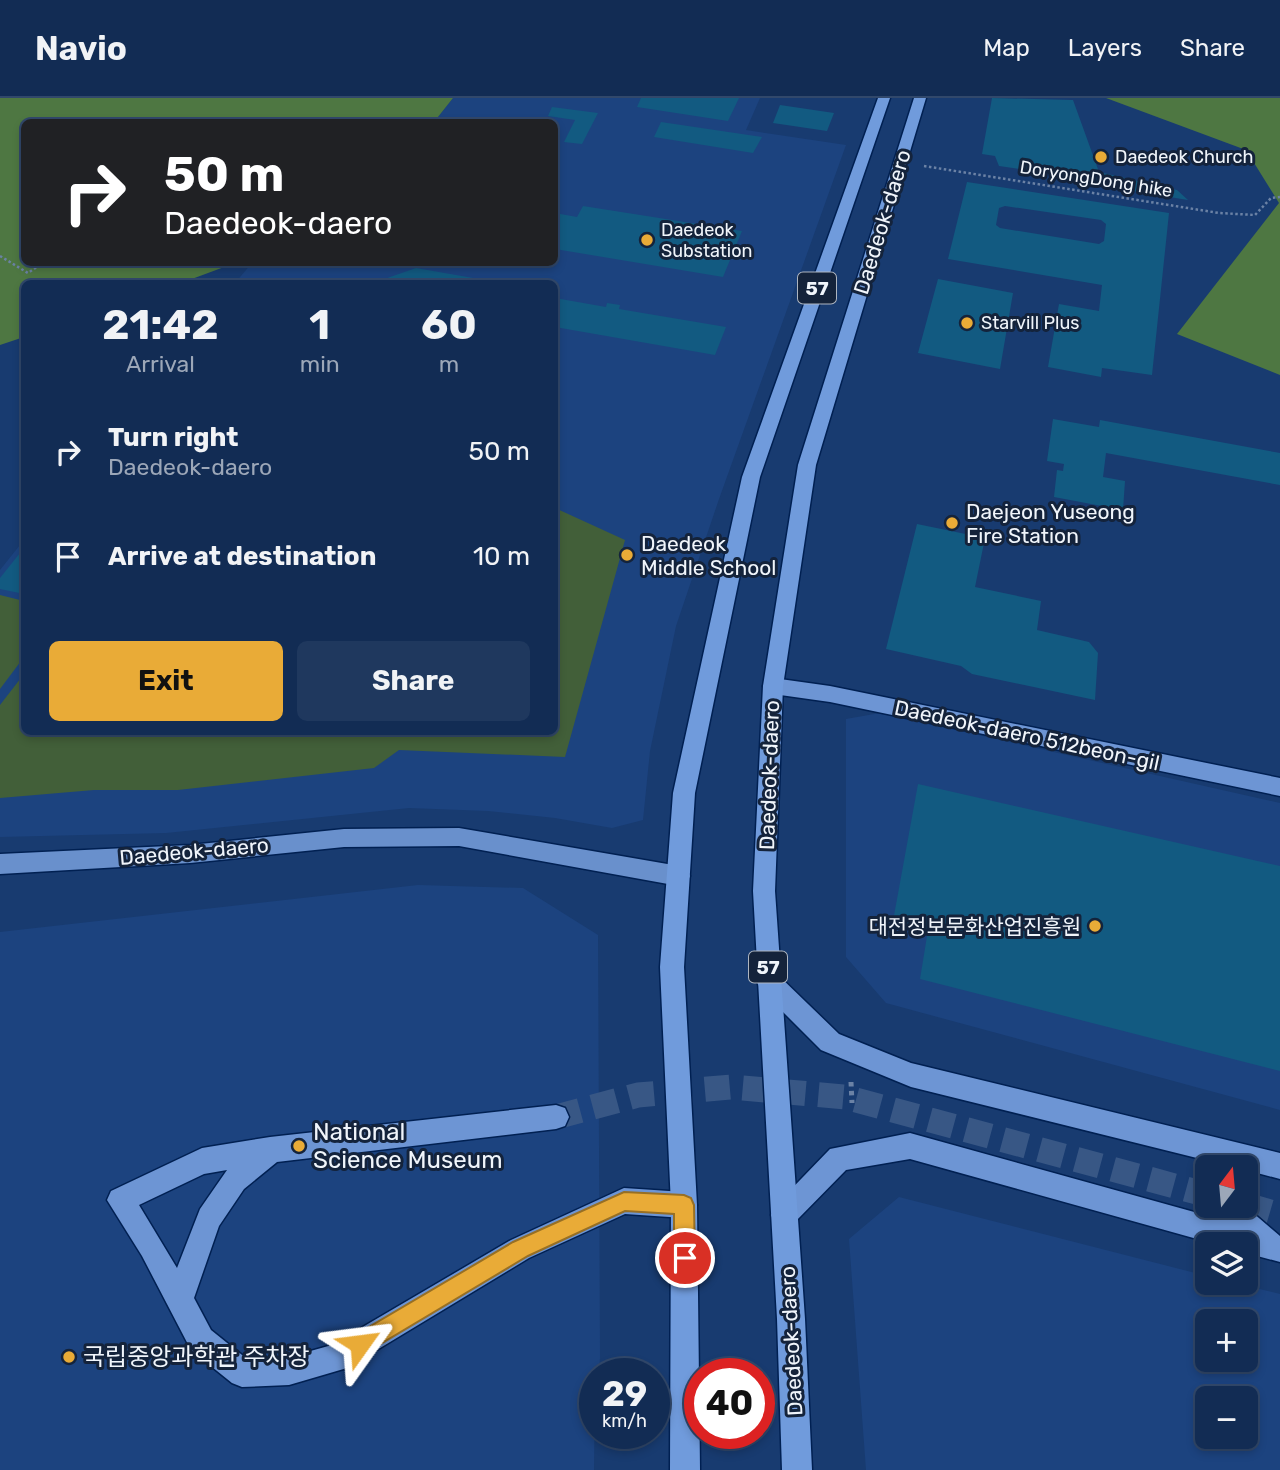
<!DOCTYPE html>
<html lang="en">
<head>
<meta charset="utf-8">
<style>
	body { margin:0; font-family:Rubik,"Noto Sans KR",sans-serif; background:#1f385e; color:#f1f3f6; height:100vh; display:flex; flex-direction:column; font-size:26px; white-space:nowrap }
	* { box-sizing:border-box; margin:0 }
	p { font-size:23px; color:#9ca7b8 }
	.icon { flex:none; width:38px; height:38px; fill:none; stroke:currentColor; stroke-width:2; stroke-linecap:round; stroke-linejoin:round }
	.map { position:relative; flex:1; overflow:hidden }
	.details { position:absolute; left:21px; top:182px; width:537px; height:455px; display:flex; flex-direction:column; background:#122c54; border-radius:10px; box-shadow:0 4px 10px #0003,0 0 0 2px #31486b }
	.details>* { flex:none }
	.guide { position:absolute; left:21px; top:21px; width:537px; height:147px; border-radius:10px; box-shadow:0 4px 10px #0003,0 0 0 2px #31486b; background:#202124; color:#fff; overflow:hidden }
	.needle { width:46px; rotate:16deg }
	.fabs { position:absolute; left:1195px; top:1057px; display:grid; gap:14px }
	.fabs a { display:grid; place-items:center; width:63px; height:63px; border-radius:10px; background:#122c54; box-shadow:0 4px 10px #0003,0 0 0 2px #31486b; font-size:35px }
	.speed { position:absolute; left:579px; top:1260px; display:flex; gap:14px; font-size:35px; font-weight:700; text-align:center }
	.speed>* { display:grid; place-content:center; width:91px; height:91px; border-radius:50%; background:#122c54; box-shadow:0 4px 10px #0003,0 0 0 2px #31486b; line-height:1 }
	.speed small { font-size:18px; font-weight:400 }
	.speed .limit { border:10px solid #d22; background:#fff; color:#111 }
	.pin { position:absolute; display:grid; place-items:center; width:60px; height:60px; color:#fff; margin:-30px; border:4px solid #fff; border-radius:50%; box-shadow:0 2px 7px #0007 }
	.me { position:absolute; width:77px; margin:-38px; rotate:59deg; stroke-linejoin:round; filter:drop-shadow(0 0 5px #0008) }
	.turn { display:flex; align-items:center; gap:24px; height:147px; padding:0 28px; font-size:32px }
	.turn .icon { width:91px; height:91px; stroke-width:2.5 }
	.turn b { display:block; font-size:49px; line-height:60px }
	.eta { display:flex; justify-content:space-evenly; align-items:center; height:119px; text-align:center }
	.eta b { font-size:42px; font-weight:700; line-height:49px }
	.cta { display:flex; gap:14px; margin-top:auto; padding:14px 28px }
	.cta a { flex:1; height:80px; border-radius:10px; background:#e9ab37; color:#111; font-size:28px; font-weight:700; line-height:80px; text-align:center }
	.cta a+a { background:#1f385e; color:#f1f3f6 }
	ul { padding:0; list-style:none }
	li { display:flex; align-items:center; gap:21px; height:105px; padding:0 28px }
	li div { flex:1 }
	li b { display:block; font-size:26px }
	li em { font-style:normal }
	header { display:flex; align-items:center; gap:42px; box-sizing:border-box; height:98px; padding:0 35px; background:#122c54; border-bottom:2px solid #31486b }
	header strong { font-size:33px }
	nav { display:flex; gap:38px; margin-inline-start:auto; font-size:24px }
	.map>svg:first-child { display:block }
	.built { fill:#1c437f; fill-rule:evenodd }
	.green { fill:#425f39 }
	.forest { fill:#4e7742 }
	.building { fill:#125a81; fill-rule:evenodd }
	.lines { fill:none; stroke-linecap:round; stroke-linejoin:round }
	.secondary-tunnel { stroke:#385785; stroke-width:25; stroke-dasharray:25 13; stroke-linecap:butt }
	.lane-casing { stroke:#002052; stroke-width:3 }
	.secondary-casing { stroke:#002052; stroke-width:3 }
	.primary-casing { stroke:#002052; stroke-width:3 }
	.path-far1 { stroke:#6b82a5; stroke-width:2.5; stroke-dasharray:2.5 2.5; stroke-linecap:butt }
	.path { stroke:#6b82a5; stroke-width:5; stroke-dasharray:4.5 4.5; stroke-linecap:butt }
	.lane { fill:#6990cc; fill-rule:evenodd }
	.secondary { fill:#6d95d4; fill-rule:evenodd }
	.primary { fill:#709bdc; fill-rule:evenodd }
	.route { fill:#e9ab37; stroke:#976f24; stroke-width:2 }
	.poi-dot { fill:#e9ab37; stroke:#14233b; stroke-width:2.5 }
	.labels { text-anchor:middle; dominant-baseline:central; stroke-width:6; stroke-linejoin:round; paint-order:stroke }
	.far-poi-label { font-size:18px; fill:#f0f5fb; stroke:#14233b; text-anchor:start }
	.far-street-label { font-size:18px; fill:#f0f5fb; stroke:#14233b }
	.shield { fill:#14233b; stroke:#aeb6c1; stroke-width:2 }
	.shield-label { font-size:19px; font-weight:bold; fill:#f0f5fb }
	.street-label { font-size:21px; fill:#f0f5fb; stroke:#14233b }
	.poi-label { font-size:21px; fill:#f0f5fb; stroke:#14233b; text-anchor:start }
	.near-poi-label { font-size:24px; fill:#f0f5fb; stroke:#14233b; text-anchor:start }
</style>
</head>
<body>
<header>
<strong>Navio</strong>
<nav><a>Map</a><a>Layers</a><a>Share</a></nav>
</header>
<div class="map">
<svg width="1280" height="1372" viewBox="0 0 1280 1372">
	<rect width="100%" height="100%" fill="#183b70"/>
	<path class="built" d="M453 0H760L746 32 846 47 719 401 676 528 650 653 643 722 612 730 555 720 488 713 409 710 166 735 0 739V472L24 442V634H555V186L235 185 252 165 555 164V24H434Z
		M880 615 1280 705V1012L886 905 846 859V621Z
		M418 787 523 790 598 837 600 1259 599 1276H595L594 1372H0V834Z
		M899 1099 1207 1178 1208 1185H1235L1280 1196V1372H866L849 1141ZM1246 1223V1262H1208V1223ZM1208 1300H1246V1339H1208Z"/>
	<path class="green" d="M555 410 625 442 565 659 399 652 374 670 178 692H94L0 700V607L24 576V634H555Z
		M0 497 24 503V559L0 591Z"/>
	<path class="forest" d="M0 0H453L434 24H24V164L235 165 181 185 24 186V239L0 247Z
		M1106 0H1280V277L1177 236 1279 105 1246 52Z"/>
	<path class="building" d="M641 0H739L728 23 637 9Z
		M992 0 1073 2 1099 74 1177 92 1188 102 1089 86 1090 81 999 68 995 58 982 56Z
		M780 7 834 15 827 33 773 25Z
		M552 9 598 15 582 46 564 44 575 22 548 18Z
		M661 24 762 39 753 55 654 39Z
		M967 84 1169 115 1152 277 1102 270 1101 279 1048 269 1059 206 1099 213 1102 187 948 161ZM1005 108 1101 122 1106 126 1104 143 1099 146 1000 130 996 127 999 110Z
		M583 108 742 133 723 179 555 151V115L577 119Z
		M416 170 496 184V186H370Z
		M325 181 344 183 350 186H307Z
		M938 181 1013 195 1000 271 918 255Z
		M555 200 606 209 607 205 620 207 619 211 726 229 715 257 555 229Z
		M1053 321 1099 329 1100 322 1280 355V387L1106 355 1103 379 1125 383 1123 412 1054 399 1057 372 1063 373 1064 366 1047 363Z
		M917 426 985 440 975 489 1041 503 1037 532 1089 544 1098 555 1095 602 972 576 961 568 886 551Z
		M24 450V496L0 491V480Z
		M918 686 1280 768V973L920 881 928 832 893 823Z"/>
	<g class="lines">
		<path class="secondary-tunnel" d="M556 1019 638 997 731 989 845 999 1208 1097
			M1246 1107 1280 1117"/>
		<defs>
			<path id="lane" d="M459 730 679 768 687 771 690 778 687 785 679 788 459 748 344 749 190 765 0 776V756L190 747 344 731Z"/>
			<path id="secondary" d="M773 580 830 588 1280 680V698L830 604 773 596 766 593 763 588 766 583Z
				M769 873 777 876 839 936 911 965 1280 1055V1081L1246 1072V1069H1233L911 989 821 952 761 892 757 884 761 876Z
				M556 1007 565 1010 569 1019 565 1028 556 1031 277 1064 244 1091 219 1128 194 1200 211 1232 247 1261 289 1259 332 1247 511 1142 624 1090 684 1094 693 1098 697 1107 693 1116 684 1120 625 1116 529 1160 347 1270 289 1287 242 1289 232 1285 191 1252 142 1158 107 1102 111 1093 202 1050 270 1039ZM227 1072 200 1111 177 1170 139 1107 204 1076Z
				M910 1035 1223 1122 1219 1108H1245L1280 1138V1164L1246 1155V1146H1215L910 1061 846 1072 793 1126 784 1130 775 1126 771 1117 775 1108 830 1051Z"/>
			<path id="primary" d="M878 0H890L760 379 695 695 684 869 697 1107 700 1372H670L671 1107 660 869 673 695 742 379Z
				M914 0H926L816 367 783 588 775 793 805 1221 812 1372H782L777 1221 753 793 763 588 798 367Z"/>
		</defs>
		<use href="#lane" class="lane-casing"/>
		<use href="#secondary" class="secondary-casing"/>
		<use href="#primary" class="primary-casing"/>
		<path class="path-far1" d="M924 68 1219 115 1255 117 1271 100 1280 99
			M0 158 28 175 44 164"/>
		<path class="path" d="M851 984 852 1005"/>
		<use href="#lane" class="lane"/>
		<use href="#secondary" class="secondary"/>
		<use href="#primary" class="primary"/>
	</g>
	<path class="route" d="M624 1094 684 1097 691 1100 694 1107 695 1160 692 1167 685 1170 677 1167 674 1160V1116L625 1113 528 1158 367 1254 360 1257 352 1254 349 1246 352 1239 513 1144Z"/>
	<g class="poi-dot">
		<circle cx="1101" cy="59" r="7"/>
		<circle cx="647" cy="142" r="7"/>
		<circle cx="967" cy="225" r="7"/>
		<circle cx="952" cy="425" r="7"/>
		<circle cx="627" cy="457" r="7"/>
		<circle cx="1095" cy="828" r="7"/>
		<circle cx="299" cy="1048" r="7"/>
		<circle cx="69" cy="1259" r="7"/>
	</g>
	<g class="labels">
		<g class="far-poi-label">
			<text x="1115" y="59">Daedeok Church</text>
			<text x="661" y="132">Daedeok<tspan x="661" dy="21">Substation</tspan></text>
			<text x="981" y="225">Starvill Plus</text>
		</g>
		<g class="far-street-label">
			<text transform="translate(1096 81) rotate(9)">DoryongDong hike</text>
		</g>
		<g class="shield">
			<rect x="798" y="174.5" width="38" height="31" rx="5"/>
			<rect x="749" y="853.5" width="38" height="31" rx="5"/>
		</g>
		<g class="shield-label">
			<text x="817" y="190">57</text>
			<text x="768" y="869">57</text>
		</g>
		<g class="street-label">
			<text transform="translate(882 124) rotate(-73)">Daedeok-daero</text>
			<text transform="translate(1027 637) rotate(12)">Daedeok-daero 512beon-gil</text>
			<text transform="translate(769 677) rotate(-88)">Daedeok-daero</text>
			<text transform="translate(194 753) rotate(-5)">Daedeok-daero</text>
			<text transform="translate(791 1243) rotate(-93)">Daedeok-daero</text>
		</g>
		<g class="poi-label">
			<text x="966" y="413">Daejeon Yuseong<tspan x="966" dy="24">Fire Station</tspan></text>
			<text x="641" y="445">Daedeok<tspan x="641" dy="24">Middle School</tspan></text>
			<text x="1081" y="828" text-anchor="end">대전정보문화산업진흥원</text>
		</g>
		<g class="near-poi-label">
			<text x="313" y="1034">National<tspan x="313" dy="28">Science Museum</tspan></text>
			<text x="83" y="1259">국립중앙과학관 주차장</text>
		</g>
	</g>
</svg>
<div class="fabs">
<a><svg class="needle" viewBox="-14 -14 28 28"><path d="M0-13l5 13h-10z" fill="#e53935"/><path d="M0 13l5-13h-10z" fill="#9ca7b8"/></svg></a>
<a><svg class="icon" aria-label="layers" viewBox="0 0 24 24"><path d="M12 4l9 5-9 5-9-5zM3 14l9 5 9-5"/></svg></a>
<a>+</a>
<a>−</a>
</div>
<div class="speed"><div>29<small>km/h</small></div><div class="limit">40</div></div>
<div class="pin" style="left:685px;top:1160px;background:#d93025"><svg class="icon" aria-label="arrive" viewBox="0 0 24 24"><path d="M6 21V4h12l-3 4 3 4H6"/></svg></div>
<svg class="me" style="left:360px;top:1246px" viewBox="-20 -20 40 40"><path d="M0-17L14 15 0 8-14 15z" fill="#e9ab37" stroke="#fff" stroke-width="4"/></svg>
<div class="guide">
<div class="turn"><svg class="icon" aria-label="right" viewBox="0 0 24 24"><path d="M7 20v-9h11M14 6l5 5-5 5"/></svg><div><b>50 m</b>Daedeok-daero</div></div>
</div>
<section class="details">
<div class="eta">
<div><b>21:42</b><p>Arrival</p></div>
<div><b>1</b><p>min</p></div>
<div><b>60</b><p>m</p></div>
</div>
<ul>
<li><svg class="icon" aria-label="right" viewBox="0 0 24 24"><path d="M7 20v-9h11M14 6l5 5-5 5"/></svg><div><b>Turn right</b><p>Daedeok-daero</p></div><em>50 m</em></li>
<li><svg class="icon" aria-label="arrive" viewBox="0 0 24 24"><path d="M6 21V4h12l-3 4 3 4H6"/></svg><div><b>Arrive at destination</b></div><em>10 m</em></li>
</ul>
<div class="cta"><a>Exit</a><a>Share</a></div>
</section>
</div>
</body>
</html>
